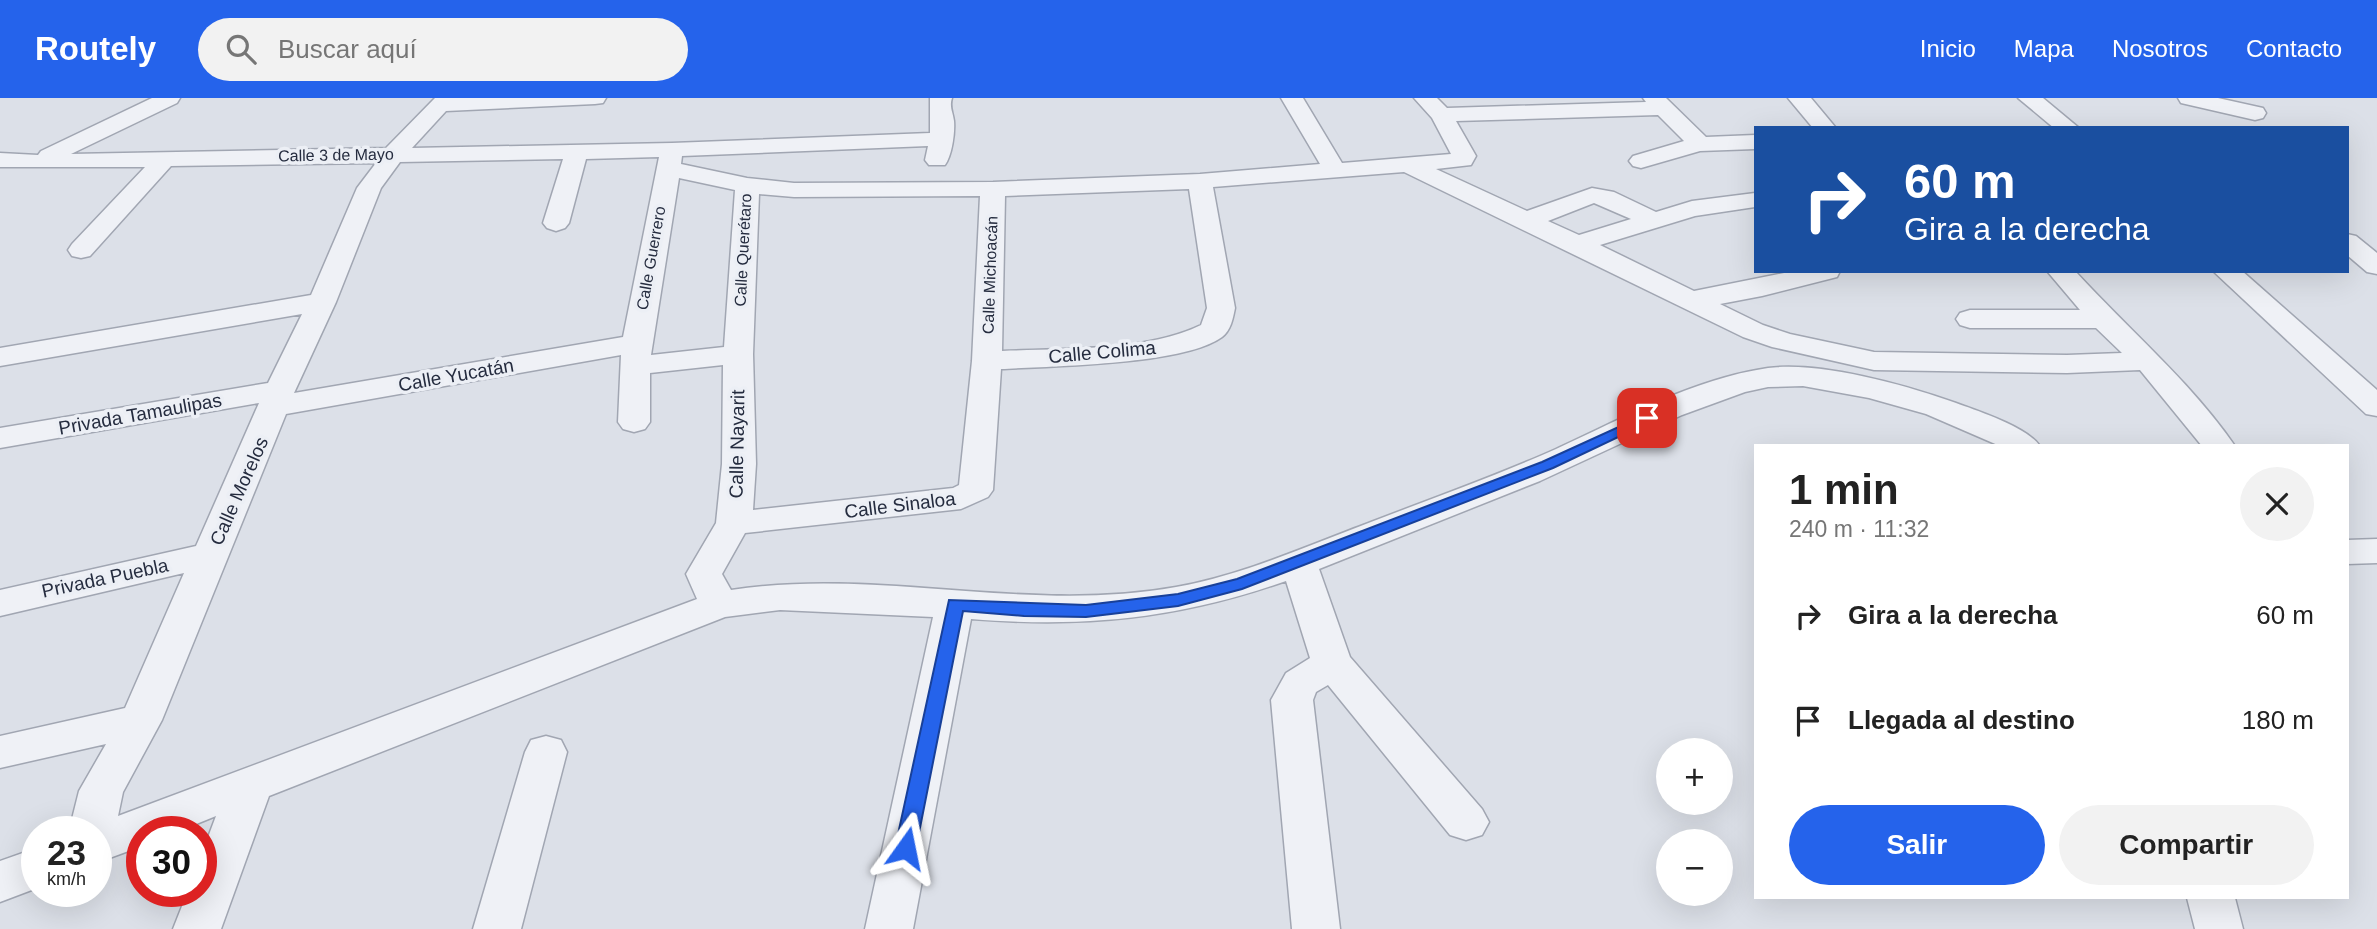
<!DOCTYPE html>
<html lang="es">
<head>
<meta charset="utf-8">
<style>
	body { margin:0; font-family:Helvetica,sans-serif; background:#f2f2f2; color:#222; height:100vh; display:flex; flex-direction:column; font-size:26px; white-space:nowrap }
	* { box-sizing:border-box; margin:0 }
	p { font-size:23px; color:#767676 }
	.icon { flex:none; width:38px; height:38px; fill:none; stroke:currentColor; stroke-width:2; stroke-linecap:round; stroke-linejoin:round }
	.map { position:relative; flex:1; overflow:hidden }
	.sheet { position:absolute; left:1754px; top:346px; width:595px; height:455px; display:flex; flex-direction:column; background:#fff; border-radius:0px; box-shadow:0 7px 28px #0002 }
	.sheet>* { flex:none }
	.banner { position:absolute; left:1754px; top:28px; width:595px; height:147px; border-radius:0px; box-shadow:0 7px 28px #0002; background:#1a4fa0; color:#fff; overflow:hidden }
	.tools { position:absolute; left:1656px; top:640px; display:grid; gap:14px }
	.tools a { display:grid; place-items:center; width:77px; height:77px; border-radius:50%; background:#fff; box-shadow:0 7px 28px #0002; font-size:35px }
	.speed { position:absolute; left:21px; top:718px; display:flex; gap:14px; font-size:35px; font-weight:700; text-align:center }
	.speed>* { display:grid; place-content:center; width:91px; height:91px; border-radius:50%; background:#fff; box-shadow:0 7px 28px #0002; line-height:1 }
	.speed small { font-size:18px; font-weight:400 }
	.speed .limit { border:10px solid #d22; background:#fff; color:#111 }
	.pin { position:absolute; display:grid; place-items:center; width:60px; height:60px; color:#fff; margin:-30px; border-radius:14px; box-shadow:0 4px 10px #0006 }
	.me { position:absolute; width:77px; margin:-38px; rotate:12deg; stroke-linejoin:round; filter:drop-shadow(0 0 5px #0008) }
	.turn { display:flex; align-items:center; gap:24px; height:147px; padding:0 35px; font-size:32px }
	.turn .icon { width:91px; height:91px; stroke-width:2.5 }
	.turn b { display:block; font-size:49px; line-height:60px }
	.round { display:grid; place-items:center; flex:none; width:74px; height:74px; border-radius:37px; background:#f2f2f2 }
	.overview { display:flex; align-items:center; justify-content:space-between; height:119px; padding:0 35px }
	h1 { font-size:42px; font-weight:800; line-height:52px }
	.primary-button { display:flex; gap:14px; margin-top:auto; padding:14px 35px }
	.primary-button a { flex:1; height:80px; border-radius:42px; background:#2563eb; color:#fff; font-size:28px; font-weight:800; line-height:80px; text-align:center }
	.primary-button a+a { background:#f2f2f2; color:#222 }
	ul { padding:0; list-style:none }
	li { display:flex; align-items:center; gap:21px; height:105px; padding:0 35px }
	li div { flex:1 }
	li b { display:block; font-size:26px }
	li em { font-style:normal }
	header { display:flex; align-items:center; gap:42px; box-sizing:border-box; height:98px; padding:0 35px; background:#2563eb; color:#fff }
	header strong { font-size:33px }
	nav { display:flex; gap:38px; margin-inline-start:auto; font-size:24px }
	.search { width:490px; height:63px; background:#f2f2f2; display:flex; align-items:center; gap:18px; box-sizing:border-box; padding:0 24px; border-radius:38px; color:#767676; font-size:26px }
	.map>svg:first-child { display:block }
	.lines { fill:none; stroke-linecap:round; stroke-linejoin:round }
	.minor-casing { stroke:#a1a6b2; stroke-width:3 }
	.minor { fill:#eff1f6; fill-rule:evenodd }
	.route { fill:#2563eb; stroke:#184099; stroke-width:2 }
	.labels { text-anchor:middle; dominant-baseline:central; stroke-width:7; stroke-linejoin:round; paint-order:stroke }
	.far-street-label { font-size:16px; fill:#252c3f; stroke:#eceff5 }
	.street-label { font-size:19px; fill:#252c3f; stroke:#eceff5 }
</style>
</head>
<body>
<header>
<strong>Routely</strong>
<div class="search"><svg class="icon" aria-label="search" viewBox="0 0 24 24"><circle cx="10" cy="10" r="6"/><path d="M15 15l6 6"/></svg>Buscar aquí</div>
<nav><a>Inicio</a><a>Mapa</a><a>Nosotros</a><a>Contacto</a></nav>
</header>
<div class="map">
<svg width="2377" height="831" viewBox="0 0 2377 831">
	<rect width="100%" height="100%" fill="#dce0e8"/>
	<g class="lines">
		<defs>
			<path id="minor" d="M152 0H180L177 5 71 56 386 50 435 0H606L603 5 595 6 446 13 412 50 672 45 930 35V0H952C949 9 953 14 954 23 955 35 952 57 945 67H929L925 62 928 48 682 58 681 66 747 80 794 85 993 84 1200 76 1320 66 1281 0H1303L1342 65 1451 56 1432 20 1414 0H1437L1447 10 1646 4 1643 0H1666L1706 39 1755 37V51L1700 53 1641 70 1633 68 1629 63 1633 58 1684 43 1658 17 1456 23 1476 58 1471 67 1436 71 1527 113 1592 90 1614 94 1656 114 1692 103 1755 95V109L1695 118 1600 147 1694 193 1794 173H1840L1837 179 1762 198 1720 206 1763 227 1790 236 1874 254 2067 257 2122 255 2096 230H1970L1960 227 1956 221 1960 215 1970 212H2080L2047 173H2075C2128 231 2190 283 2235 348H2202L2140 272 2067 275 1874 272 1772 249 1743 239 1404 74 1213 89 1235 210C1233 220 1231 232 1222 239 1184 267 1051 268 1001 271L993 392 988 399 961 411 745 435 722 476 731 492C878 469 1027 516 1176 489 1243 477 1307 448 1371 424 1433 400 1496 378 1556 351 1624 320 1693 281 1768 270 1820 263 1906 287 1956 305 1978 313 2027 329 2040 348H2000L1926 316 1869 300 1803 288 1768 289 1745 294 1682 317 1540 383 1319 471 1350 559 1482 711 1489 724 1482 737 1466 742 1450 737 1328 587 1316 594 1313 602 1340 831H1292L1271 602 1286 575 1310 560 1286 483C1178 521 1085 530 971 521L913 831H865L933 519 780 512 725 519 269 698 221 831H173L188 793H201V758L216 718 179 733H142V748L96 765V733H69L79 693 106 646 0 670V638L125 610 184 475 0 518V492L196 448 259 305 0 350V330L268 285 302 216 0 268V250L311 197 357 90 376 65 171 68 90 158 81 160 72 158 68 152 72 146 145 69H0V55L38 57 41 53ZM659 59 623 239 294 295 336 204 381 90 400 64 563 61 543 125 547 130 556 133 565 130 569 125 586 61ZM679 80 735 92 724 249 651 257ZM1189 91 1207 210 1201 227C1145 254 1064 250 1002 253L1005 98ZM759 96 794 99 980 98 972 263 959 387 953 390 753 412 756 366 753 256ZM1594 105 1631 121 1579 137 1548 123ZM621 257 618 324 623 331 634 334 645 331 650 324V275L723 267 722 366 716 425 686 476 697 501 118 718 123 694 162 622 286 316Z
				M1788 0H1811L1836 30H1813Z
				M2018 0H2043L2079 30H2054Z
				M2178 0H2218L2263 10 2266 15 2263 20 2255 22 2181 5Z
				M2347 136 2356 138 2377 155V176L2367 174 2347 157Z
				M2213 173H2242L2377 292V318L2366 316Z
				M2377 441V465L2347 466V442Z
				M546 638 561 642 567 654 521 831H473L525 654 531 642Z
				M37 750V790L0 804V763Z
				M2187 800H2235L2243 831H2195Z"/>
		</defs>
		<use href="#minor" class="minor-casing"/>
		<use href="#minor" class="minor"/>
	</g>
	<path class="route" d="M1647 316 1652 317 1655 320 1652 323 1553 370 1242 491 1178 508 1086 519 1024 518 963 513 916 750 913 756 906 758 898 756 895 750 949 502 1086 507 1178 496 1237 481 1542 364Z"/>
	<g class="labels">
		<g class="far-street-label">
			<text transform="translate(336 57) rotate(-1)">Calle 3 de Mayo</text>
			<text transform="translate(743 152) rotate(-87)">Calle Querétaro</text>
			<text transform="translate(651 160) rotate(-80)">Calle Guerrero</text>
			<text transform="translate(990 177) rotate(-88)">Calle Michoacán</text>
		</g>
		<g class="street-label">
			<text transform="translate(1102 254) rotate(-5)">Calle Colima</text>
			<text transform="translate(456 277) rotate(-10)">Calle Yucatán</text>
			<text transform="translate(140 316) rotate(-10)">Privada Tamaulipas</text>
			<text transform="translate(737 346) rotate(-89)">Calle Nayarit</text>
			<text transform="translate(239 393) rotate(-66)">Calle Morelos</text>
			<text transform="translate(900 407) rotate(-7)">Calle Sinaloa</text>
			<text transform="translate(105 480) rotate(-12)">Privada Puebla</text>
		</g>
	</g>
</svg>
<div class="tools">
<a>+</a>
<a>−</a>
</div>
<div class="speed"><div>23<small>km/h</small></div><div class="limit">30</div></div>
<div class="pin" style="left:1647px;top:320px;background:#d93025"><svg class="icon" aria-label="arrive" viewBox="0 0 24 24"><path d="M6 21V4h12l-3 4 3 4H6"/></svg></div>
<svg class="me" style="left:906px;top:750px" viewBox="-20 -20 40 40"><path d="M0-17L14 15 0 8-14 15z" fill="#2563eb" stroke="#fff" stroke-width="4"/></svg>
<div class="banner">
<div class="turn"><svg class="icon" aria-label="right" viewBox="0 0 24 24"><path d="M7 20v-9h11M14 6l5 5-5 5"/></svg><div><b>60 m</b>Gira a la derecha</div></div>
</div>
<section class="sheet">
<div class="overview"><div><h1>1 min</h1><p>240 m · 11:32</p></div><a class="round"><svg class="icon" aria-label="close" viewBox="0 0 24 24"><path d="M6 6l12 12M18 6L6 18"/></svg></a></div>
<ul>
<li><svg class="icon" aria-label="right" viewBox="0 0 24 24"><path d="M7 20v-9h11M14 6l5 5-5 5"/></svg><div><b>Gira a la derecha</b></div><em>60 m</em></li>
<li><svg class="icon" aria-label="arrive" viewBox="0 0 24 24"><path d="M6 21V4h12l-3 4 3 4H6"/></svg><div><b>Llegada al destino</b></div><em>180 m</em></li>
</ul>
<div class="primary-button"><a>Salir</a><a>Compartir</a></div>
</section>
</div>
</body>
</html>
